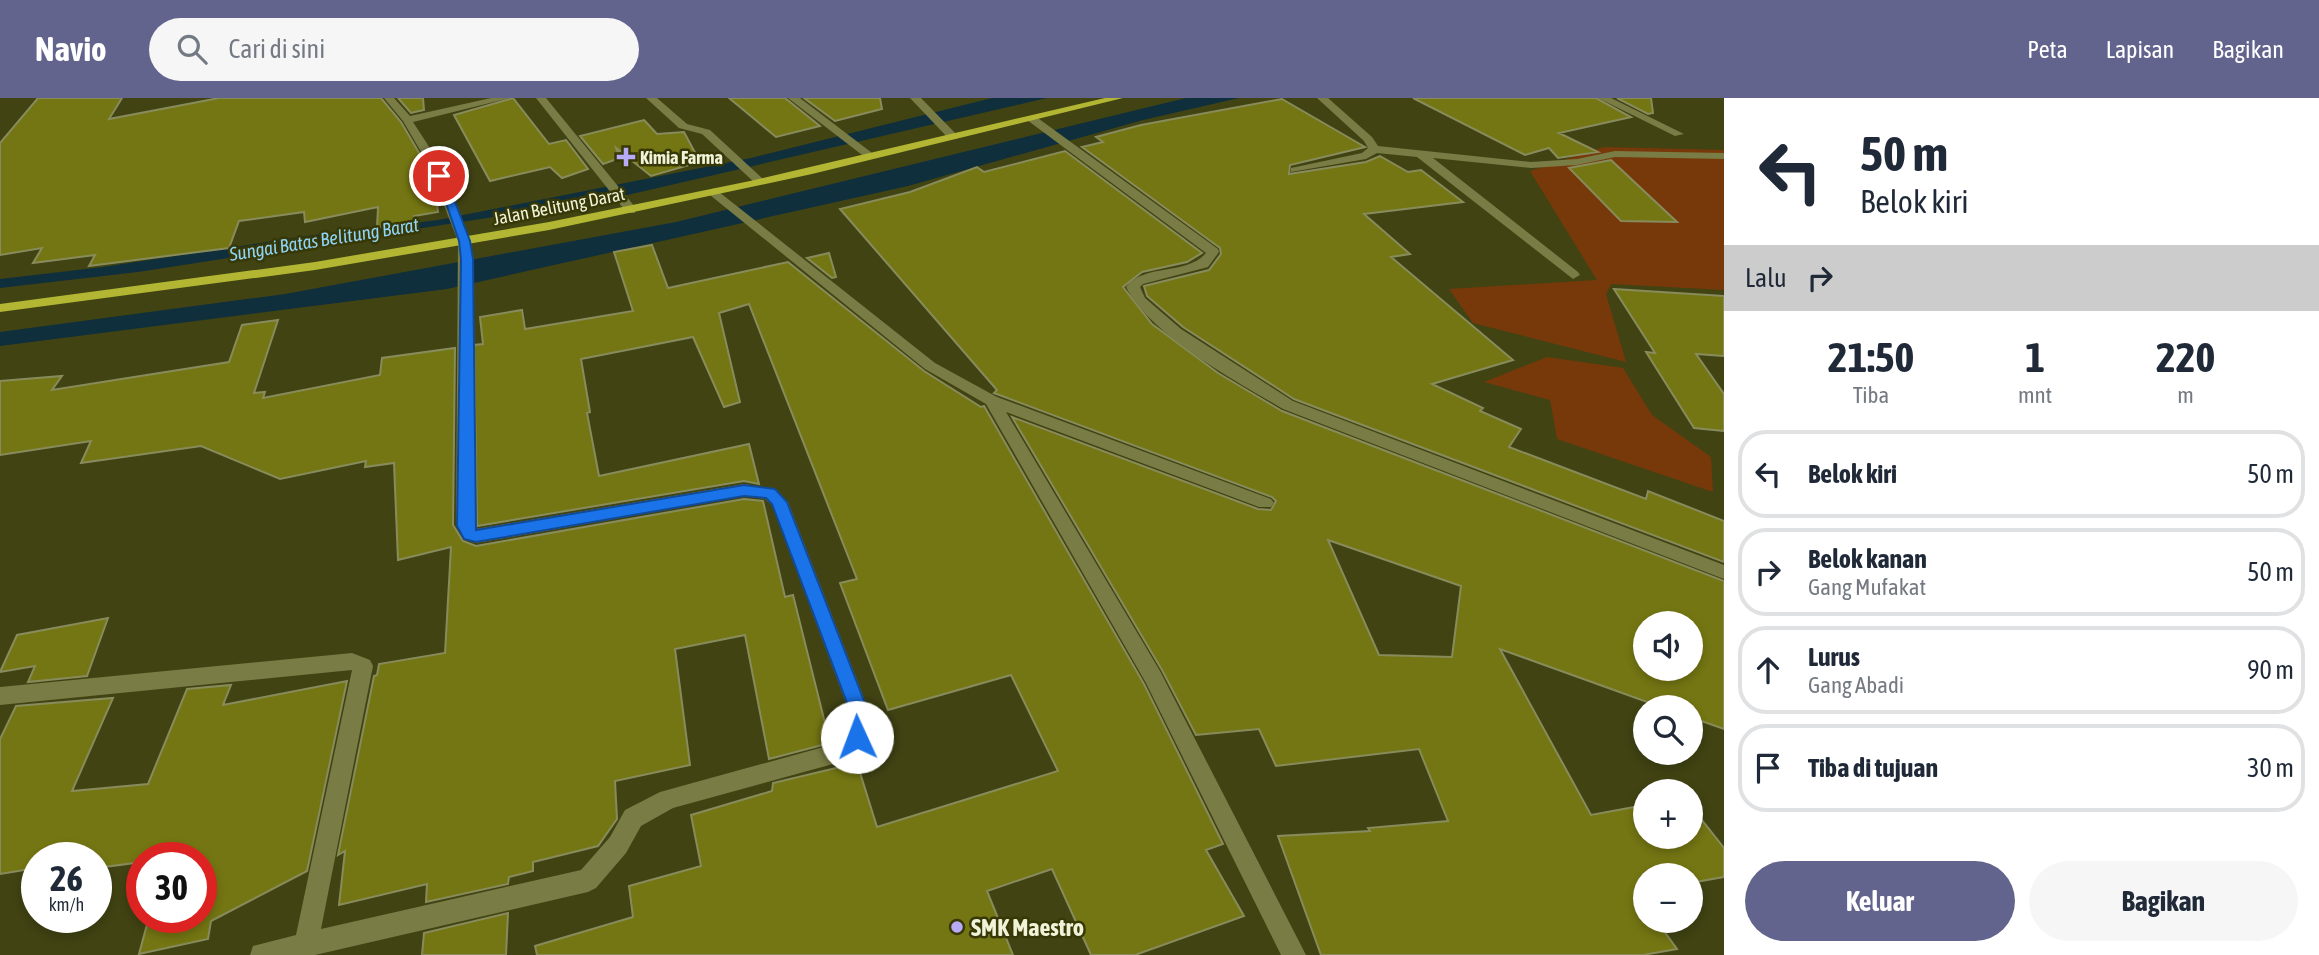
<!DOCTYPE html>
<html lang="id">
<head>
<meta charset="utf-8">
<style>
	body { margin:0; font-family:"Asap Condensed",sans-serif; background:#f6f6f7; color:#1f2937; height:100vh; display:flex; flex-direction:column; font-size:26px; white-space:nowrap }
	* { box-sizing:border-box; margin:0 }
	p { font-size:23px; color:#747a83 }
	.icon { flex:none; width:38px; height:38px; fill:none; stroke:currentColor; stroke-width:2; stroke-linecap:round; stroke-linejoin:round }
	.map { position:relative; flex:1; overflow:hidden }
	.side { display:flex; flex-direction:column; background:#fff; width:595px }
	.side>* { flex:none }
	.hud { background:#fff; color:#1f2937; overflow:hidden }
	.fabs { position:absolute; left:1633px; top:513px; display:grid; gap:14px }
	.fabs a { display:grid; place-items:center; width:70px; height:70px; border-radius:50%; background:#fff; box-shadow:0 4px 10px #0003; font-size:35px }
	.speed { position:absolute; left:21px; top:744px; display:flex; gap:14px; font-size:35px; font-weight:700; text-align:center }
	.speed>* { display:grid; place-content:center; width:91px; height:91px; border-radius:50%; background:#fff; box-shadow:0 4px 10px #0003; line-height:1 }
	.speed small { font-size:18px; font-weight:400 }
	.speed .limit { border:10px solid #d22; background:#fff; color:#111 }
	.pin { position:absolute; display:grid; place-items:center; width:60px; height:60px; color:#fff; margin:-30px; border:4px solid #fff; border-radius:50%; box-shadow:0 2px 7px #0007 }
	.me { position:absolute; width:77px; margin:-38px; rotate:358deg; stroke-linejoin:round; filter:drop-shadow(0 0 5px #0008) }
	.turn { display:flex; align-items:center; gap:24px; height:147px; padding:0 21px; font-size:32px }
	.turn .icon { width:91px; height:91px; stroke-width:2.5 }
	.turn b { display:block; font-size:49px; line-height:60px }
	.then { display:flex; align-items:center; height:66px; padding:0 21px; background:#0003; gap:14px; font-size:26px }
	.eta { display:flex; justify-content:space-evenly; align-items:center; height:119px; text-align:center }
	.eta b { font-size:42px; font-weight:700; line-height:49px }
	.cta { display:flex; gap:14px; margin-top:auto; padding:14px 21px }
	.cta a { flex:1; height:80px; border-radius:42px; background:#63648d; color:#fff; font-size:28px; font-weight:700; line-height:80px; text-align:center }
	.cta a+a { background:#f6f6f7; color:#1f2937 }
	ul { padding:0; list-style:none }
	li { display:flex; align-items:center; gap:21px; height:88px; margin:0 14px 10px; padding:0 7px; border:4px solid #e0e1e3; border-radius:28px }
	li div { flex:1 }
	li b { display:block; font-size:26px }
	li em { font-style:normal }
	header { display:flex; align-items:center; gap:42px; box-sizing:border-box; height:98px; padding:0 35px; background:#63648d; color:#fff }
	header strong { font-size:33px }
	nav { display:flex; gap:38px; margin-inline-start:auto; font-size:24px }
	.search { width:490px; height:63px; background:#f6f6f7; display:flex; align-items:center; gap:18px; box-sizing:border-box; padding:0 24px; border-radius:38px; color:#747a83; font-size:26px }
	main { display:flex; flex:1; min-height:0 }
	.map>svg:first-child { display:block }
	.green { fill:#78390a }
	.water { fill:#0f2f3d }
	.building { fill:#747613; stroke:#888b5b; stroke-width:2; fill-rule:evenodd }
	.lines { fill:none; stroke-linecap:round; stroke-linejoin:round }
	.minor { fill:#797c44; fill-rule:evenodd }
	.major { fill:#b2b632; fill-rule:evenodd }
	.route { fill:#1a73e8; stroke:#114b97; stroke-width:2 }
	.poi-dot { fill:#b7abf7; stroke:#373806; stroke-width:2.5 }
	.labels { text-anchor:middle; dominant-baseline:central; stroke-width:5; stroke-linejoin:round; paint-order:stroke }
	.far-poi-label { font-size:18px; font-weight:bold; fill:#f1f3d9; stroke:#373806; text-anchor:start }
	.far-street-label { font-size:18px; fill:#f1f3d9; stroke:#373806 }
	.far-water-label { font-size:19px; font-style:italic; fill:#8ed4f7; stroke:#373806 }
	.near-poi-label { font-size:24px; font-weight:bold; fill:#f1f3d9; stroke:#373806; text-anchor:start }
</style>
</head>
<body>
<header>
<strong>Navio</strong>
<div class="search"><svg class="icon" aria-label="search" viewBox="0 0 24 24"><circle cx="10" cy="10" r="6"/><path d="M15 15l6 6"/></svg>Cari di sini</div>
<nav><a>Peta</a><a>Lapisan</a><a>Bagikan</a></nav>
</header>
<main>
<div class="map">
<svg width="1724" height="857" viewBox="0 0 1724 857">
	<rect width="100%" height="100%" fill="#414313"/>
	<path class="green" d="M1604 49 1724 52V192L1611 186 1606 196 1626 264 1473 225 1449 191 1597 182 1530 73Z
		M1547 259 1623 270 1652 317 1711 359 1713 394 1557 341 1550 302 1484 284Z"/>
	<path class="water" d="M992 0H1047L610 101 138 174 0 190V181L103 169 306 138 438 122 751 60Z
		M1186 0H1239L1143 22 908 88 447 191 0 248V234L285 196 676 124Z"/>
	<path class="building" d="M38 0H122L109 21 219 0H381L401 24 425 65 435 90 438 114 414 118V123L377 130 378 109 305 124 304 114 239 123 229 150 89 168 95 157 33 165 42 150 0 157V45Z
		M398 0H423L424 12 411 15Z
		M513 0 549 46 566 42 588 71 562 80 550 69 490 83 454 17Z
		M729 0H785L820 28 776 39Z
		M804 0H880L882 11 835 23Z
		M1413 0H1596L1631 19 1559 35 1598 54 1558 60 1549 50 1525 57Z
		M1617 0H1651L1653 15 1648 16Z
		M1282 1 1365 49 1290 67 1289 76 1366 64 1380 58 1408 74 1421 72 1463 104 1364 116 1410 156 1391 159 1513 262 1432 286 1483 310 1480 313 1521 331 1509 349 1646 401 1648 393 1724 423V464L1294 301 1183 229 1147 198 1144 188 1209 172 1221 156 1220 150 1082 49 1103 44 1096 39 1141 27Z
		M644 22 657 36 684 34 700 64 651 78 616 50 620 60 603 66 580 38Z
		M1065 53 1202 155 1187 164 1142 174 1123 189 1152 226 1218 275 1282 313 1724 483V631L1690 619V609H1661L1500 551 1591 717 1645 707V738H1690V707L1724 750V779L1690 785V777H1645V794L1637 795 1645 807V822H1656L1677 851 1643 857H1321L1278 738 1370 733 1368 730 1448 723 1419 651 1276 668 1259 631 1196 637 1162 572 1012 319 1258 411 1271 412 1276 403 1272 399 994 295 997 292 840 111 910 94 977 69 984 74ZM1328 442 1461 488 1452 559 1379 557ZM1645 525H1690V570H1645Z
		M1611 62 1677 124 1621 123 1569 70Z
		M652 147 668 190 788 164 924 273 981 309 984 308 1144 586 1223 746 1206 752 1244 818 1135 857H1091L1052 771 987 793 1013 857H537L535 848 633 819 629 788 701 768 691 717 772 693 773 685 857 665 877 729 1058 673 1011 577 888 612 840 485 857 481 749 206 719 215 740 304 724 309 693 239 581 261 590 314 587 315 599 378 749 346 759 386 744 383 477 428 474 247 483 246 480 219 522 212 525 231 633 213 614 154Z
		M829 155 836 179 832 180 807 160Z
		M1614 191 1724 198V258L1696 256 1724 296V333L1694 330 1646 254 1655 255Z
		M278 222 254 295 265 294 263 300 380 277 382 260 455 250 453 427 463 443 476 448 744 401 763 403 785 499 793 497 830 645 769 661 745 537 675 551 690 667 615 683 617 721 598 748 533 764V773L509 779 508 786 426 804 427 786 339 807 345 753 338 757 374 578 377 577 379 566 445 555 451 449 398 462 394 365 365 369 366 363 280 381 201 348 81 365 91 343 0 357V283L62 278 52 292 229 264 242 227Z
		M108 520 87 578 28 584 35 568 0 574 17 537Z
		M347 583 307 773 211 823 208 841 139 856 149 819H201V760H142V764L96 770V759L37 760V770L0 776V641L16 608 113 600 72 693 148 686 187 591 231 587 223 607Z
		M508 815 506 857H422L424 835Z"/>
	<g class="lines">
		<path class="minor" d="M384 0H394L410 18 491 0H510L413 24 439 64 470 143 474 427 476 431 744 386 776 391 788 404 869 613C868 635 867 654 844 663L673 710 641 728 626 755 596 790 588 794 315 857H250L253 848 296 837 352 572 0 607V589L352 555 370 562 373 568 321 831 581 772 610 739 625 712 660 694 838 645 847 636 849 613 772 407 765 401 744 398 476 445 464 441 456 427 458 143 427 64 403 23Z
			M536 0H546L635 109V115H627Z
			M646 0H657L687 26 710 32 763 81V85H755L702 36 679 30Z
			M788 0H800L876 58 866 60Z
			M910 0H921L957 37V41H949Z
			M1317 0H1328L1372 39 1378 48 1531 64 1577 61 1615 53 1724 55V61L1615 59 1577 67 1531 70 1433 60 1578 174 1580 177 1573 181 1417 59 1377 55 1366 61 1291 74V70L1362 55 1368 50 1364 43Z
			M1598 0H1611L1684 36 1675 38Z
			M1027 18H1035L1218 151 1219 154 1208 169 1143 186 1140 189 1145 200 1181 231 1293 303 1724 467V481L1283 311C1236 283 1150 237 1126 189 1144 165 1186 178 1206 155L1027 22Z
			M714 90 935 265 997 299 1271 401 1274 405 1271 409H1259L1006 314 1160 573 1306 857H1281L1146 585 986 306 925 271 710 97 708 94Z"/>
		<path class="major" d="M1105 0H1123L812 76 549 132 315 172 0 214V206L315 164 549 124 750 83Z"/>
	</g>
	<path class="route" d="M436 76 445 78 470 143 473 161 476 432 744 387 775 391 787 404 868 613 864 646 857 648 850 646 847 639 850 613 772 406 766 400 744 398 476 444 464 441 457 428 461 161 459 143Z"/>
	<g class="poi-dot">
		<path d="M622.5 48.5h7v7h7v7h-7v7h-7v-7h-7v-7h7z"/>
		<circle cx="957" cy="829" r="7"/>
	</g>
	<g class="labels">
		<g class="far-poi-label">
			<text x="640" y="59">Kimia Farma</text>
		</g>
		<g class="far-street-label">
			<text transform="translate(559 108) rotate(-11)">Jalan Belitung Darat</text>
		</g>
		<g class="far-water-label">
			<text transform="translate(324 141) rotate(-9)">Sungai Batas Belitung Barat</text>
		</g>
		<g class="near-poi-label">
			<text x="971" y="829">SMK Maestro</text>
		</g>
	</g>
</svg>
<div class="fabs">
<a><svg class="icon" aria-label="sound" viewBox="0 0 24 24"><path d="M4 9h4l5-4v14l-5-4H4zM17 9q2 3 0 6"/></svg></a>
<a><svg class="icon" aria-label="search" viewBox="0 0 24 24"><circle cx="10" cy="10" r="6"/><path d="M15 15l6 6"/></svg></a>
<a>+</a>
<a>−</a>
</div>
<div class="speed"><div>26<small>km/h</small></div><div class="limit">30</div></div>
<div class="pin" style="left:439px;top:78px;background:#d93025"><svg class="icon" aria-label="arrive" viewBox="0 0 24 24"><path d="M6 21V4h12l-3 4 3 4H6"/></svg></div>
<svg class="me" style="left:857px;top:639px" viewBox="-20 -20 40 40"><circle r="19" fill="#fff"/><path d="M0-13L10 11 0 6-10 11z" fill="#1a73e8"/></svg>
</div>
<section class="side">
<div class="hud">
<div class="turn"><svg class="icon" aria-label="left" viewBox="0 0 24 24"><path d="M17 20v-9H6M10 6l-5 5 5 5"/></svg><div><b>50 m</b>Belok kiri</div></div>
<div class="then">Lalu<svg class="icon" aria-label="right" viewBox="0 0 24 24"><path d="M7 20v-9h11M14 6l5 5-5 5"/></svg></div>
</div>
<div class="eta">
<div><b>21:50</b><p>Tiba</p></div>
<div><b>1</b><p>mnt</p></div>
<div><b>220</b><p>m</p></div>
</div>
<ul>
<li><svg class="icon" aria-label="left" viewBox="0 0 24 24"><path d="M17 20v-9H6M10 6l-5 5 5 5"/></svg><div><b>Belok kiri</b></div><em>50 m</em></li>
<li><svg class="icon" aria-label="right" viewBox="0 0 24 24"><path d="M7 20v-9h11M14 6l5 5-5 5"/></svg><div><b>Belok kanan</b><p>Gang Mufakat</p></div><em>50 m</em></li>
<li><svg class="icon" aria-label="ahead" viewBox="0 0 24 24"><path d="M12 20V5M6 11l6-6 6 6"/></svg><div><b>Lurus</b><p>Gang Abadi</p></div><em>90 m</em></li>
<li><svg class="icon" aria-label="arrive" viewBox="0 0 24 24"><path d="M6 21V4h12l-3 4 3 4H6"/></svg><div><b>Tiba di tujuan</b></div><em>30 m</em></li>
</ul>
<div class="cta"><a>Keluar</a><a>Bagikan</a></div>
</section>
</main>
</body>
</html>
